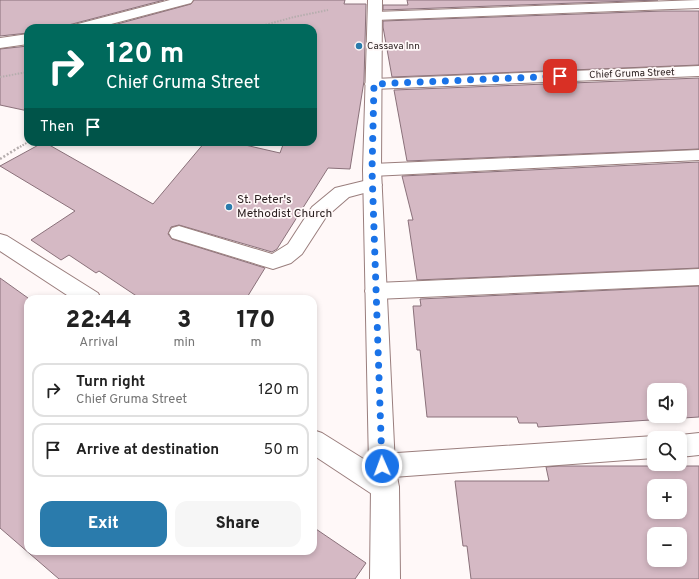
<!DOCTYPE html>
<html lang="en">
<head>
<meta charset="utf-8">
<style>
	body { margin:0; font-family:Overpass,sans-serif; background:#f6f6f6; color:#222; height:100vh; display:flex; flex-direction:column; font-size:15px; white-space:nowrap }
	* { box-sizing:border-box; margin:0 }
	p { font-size:13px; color:#767676 }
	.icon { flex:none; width:22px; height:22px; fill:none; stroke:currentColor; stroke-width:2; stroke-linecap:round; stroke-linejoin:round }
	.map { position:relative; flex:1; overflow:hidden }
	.sheet { position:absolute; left:24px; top:295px; width:293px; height:260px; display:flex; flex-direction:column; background:#fff; border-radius:12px; box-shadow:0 2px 6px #0003 }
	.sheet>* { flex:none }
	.guide { position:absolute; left:24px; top:24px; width:293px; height:122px; border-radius:12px; box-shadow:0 2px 6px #0003; background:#00695c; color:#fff; overflow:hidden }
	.controls { position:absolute; left:647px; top:383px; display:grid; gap:8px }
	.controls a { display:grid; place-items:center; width:40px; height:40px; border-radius:8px; background:#fff; box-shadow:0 2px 6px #0003; font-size:20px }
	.pin { position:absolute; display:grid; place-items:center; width:34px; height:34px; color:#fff; margin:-17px; border-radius:8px; box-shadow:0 2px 6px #0006 }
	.me { position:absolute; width:44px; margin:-22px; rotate:358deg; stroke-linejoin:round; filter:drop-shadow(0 0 3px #0008) }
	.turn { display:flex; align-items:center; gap:14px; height:84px; padding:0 16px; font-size:18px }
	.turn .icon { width:52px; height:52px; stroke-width:2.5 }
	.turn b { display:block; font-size:28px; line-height:34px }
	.then { display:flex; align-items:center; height:38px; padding:0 16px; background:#0003; gap:8px; font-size:15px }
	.eta { display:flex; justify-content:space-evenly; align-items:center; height:68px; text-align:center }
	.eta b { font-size:24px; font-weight:800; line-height:28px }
	.cta { display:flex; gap:8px; margin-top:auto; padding:8px 16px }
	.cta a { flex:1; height:46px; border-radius:12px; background:#2a7bac; color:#fff; font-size:16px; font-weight:800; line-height:46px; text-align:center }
	.cta a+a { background:#f6f6f6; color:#222 }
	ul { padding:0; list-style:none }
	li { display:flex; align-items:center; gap:12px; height:54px; margin:0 8px 6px; padding:0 8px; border:2px solid #e0e0e0; border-radius:12px }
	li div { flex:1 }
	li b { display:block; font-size:15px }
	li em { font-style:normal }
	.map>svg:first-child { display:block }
	.building { fill:#d5b9c4; stroke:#8a717a; fill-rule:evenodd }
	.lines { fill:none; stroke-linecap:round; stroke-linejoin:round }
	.minor-casing { stroke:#9a7e7d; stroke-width:2 }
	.major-casing { stroke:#9a7e7d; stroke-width:2 }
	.path-far1 { stroke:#b5adad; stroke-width:2; stroke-dasharray:1.5 1.5; stroke-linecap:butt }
	.path { stroke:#b5adad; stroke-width:2.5; stroke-dasharray:2 2; stroke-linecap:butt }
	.minor { fill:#fff; fill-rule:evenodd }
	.major { fill:#fff; fill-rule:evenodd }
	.route { stroke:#1a73e8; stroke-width:7; stroke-dasharray:0 12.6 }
	.poi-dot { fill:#2a7bac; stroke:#fff8f8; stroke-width:1.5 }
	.labels { text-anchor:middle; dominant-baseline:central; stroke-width:3.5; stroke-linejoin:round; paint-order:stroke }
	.far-poi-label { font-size:10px; fill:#2c2121; stroke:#fff8f8; text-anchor:start }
	.far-street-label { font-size:10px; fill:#2c2121; stroke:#fff8f8 }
	.poi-label { font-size:12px; fill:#2c2121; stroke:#fff8f8; text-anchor:start }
</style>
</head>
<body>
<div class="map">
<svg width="699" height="579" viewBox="0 0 699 579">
	<rect width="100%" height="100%" fill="#fff8f8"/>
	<path class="building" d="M0 0H164L57 28H28V33L0 36Z
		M194 0H345L344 4H366L364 81 350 169 328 168 277 249 272 252 179 225 171 227 168 234 172 239 265 268 246 299H141L99 271 96 273 69 255 61 260 31 240 75 211 0 166 44 142 153 204 205 142H232L280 153 284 142H313V28H111L110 26 191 4Z
		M407 0H658L383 10V5H408Z
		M663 11H699V65L392 77 383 27V21Z
		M28 46V111L0 105V49Z
		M699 78V149L407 161 394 90Z
		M699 162V268L417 280 408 220H413L402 176Z
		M0 278 28 298V551H313V527L366 563 355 579H59L0 528Z
		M699 286V417L538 427 537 423H519L517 417H427L420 350H417L413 306H421L420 299ZM654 390H680V416H654Z
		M559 466H699V579H471L467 546H463L455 481H549L546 467ZM654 486H680V512H654ZM654 534H680V560H654Z"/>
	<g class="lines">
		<defs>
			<path id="minor" d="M170 0H193L191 3 96 28H72L74 25Z
				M699 0V8L375 20 370 19 368 16 370 13 375 12Z
				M28 34V44L0 48V38Z
				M699 66V76L373 89 367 87 365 84 367 81 373 79Z
				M699 150V160L372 176 365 174 363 170 365 166 372 164Z
				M372 179 379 181 382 185 379 189 349 197 326 217 302 254 291 263 273 269 172 238 169 233 172 228 179 226 272 254 288 244 312 207 335 188Z
				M0 234 7 236 98 293 101 299H73L0 251Z
				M699 269V285L376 299 368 297 365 291 368 285 376 283Z
				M313 430 322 433 370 463 373 458 382 454 654 436 661 438H654V458L393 477 399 487 395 496 385 499 375 496 313 455Z
				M699 433V455L680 457V438H671L680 435Z"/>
			<path id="major" d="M368 0H382L381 170 395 466 399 487 400 579H370L371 487 369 466 363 170Z"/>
		</defs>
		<use href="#minor" class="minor-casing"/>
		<use href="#major" class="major-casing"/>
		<path class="path-far1" d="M254 28 294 17 328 10
			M0 77 28 72
			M20 147 28 142"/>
		<path class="path" d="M0 159 21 146"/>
		<use href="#minor" class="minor"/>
		<use href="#major" class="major"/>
	</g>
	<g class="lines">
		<path class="route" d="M382 466 372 170 374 84 560 76"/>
	</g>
	<g class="poi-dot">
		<circle cx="359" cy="46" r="4"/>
		<circle cx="229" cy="207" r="4"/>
	</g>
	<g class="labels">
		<g class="far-poi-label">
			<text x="367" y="46">Cassava Inn</text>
		</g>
		<g class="far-street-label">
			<text transform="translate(632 74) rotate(-2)">Chief Gruma Street</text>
		</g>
		<g class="poi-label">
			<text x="237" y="200">St. Peter's<tspan x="237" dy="14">Methodist Church</tspan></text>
		</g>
	</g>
</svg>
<div class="controls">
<a><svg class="icon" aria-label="sound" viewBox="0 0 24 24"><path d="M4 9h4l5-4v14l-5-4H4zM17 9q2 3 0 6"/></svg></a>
<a><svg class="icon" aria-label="search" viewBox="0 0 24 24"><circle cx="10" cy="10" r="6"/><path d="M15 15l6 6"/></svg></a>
<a>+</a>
<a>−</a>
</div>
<div class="pin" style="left:560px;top:76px;background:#d93025"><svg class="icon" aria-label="arrive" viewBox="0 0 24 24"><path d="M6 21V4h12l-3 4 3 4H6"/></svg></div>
<svg class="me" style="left:382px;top:466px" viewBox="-20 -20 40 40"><circle r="17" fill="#1a73e8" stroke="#fff" stroke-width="3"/><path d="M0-11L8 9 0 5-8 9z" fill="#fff"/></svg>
<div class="guide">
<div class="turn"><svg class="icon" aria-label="right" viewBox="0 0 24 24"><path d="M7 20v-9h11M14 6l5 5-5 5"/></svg><div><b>120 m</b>Chief Gruma Street</div></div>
<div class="then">Then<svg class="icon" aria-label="arrive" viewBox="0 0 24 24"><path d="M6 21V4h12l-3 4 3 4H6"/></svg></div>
</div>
<section class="sheet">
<div class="eta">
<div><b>22:44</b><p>Arrival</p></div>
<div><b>3</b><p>min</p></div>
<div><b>170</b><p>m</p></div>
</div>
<ul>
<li><svg class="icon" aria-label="right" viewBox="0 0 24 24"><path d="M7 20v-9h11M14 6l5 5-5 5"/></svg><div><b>Turn right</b><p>Chief Gruma Street</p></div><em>120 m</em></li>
<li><svg class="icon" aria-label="arrive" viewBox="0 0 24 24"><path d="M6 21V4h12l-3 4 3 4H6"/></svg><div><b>Arrive at destination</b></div><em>50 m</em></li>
</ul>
<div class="cta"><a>Exit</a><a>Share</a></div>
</section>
</div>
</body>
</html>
